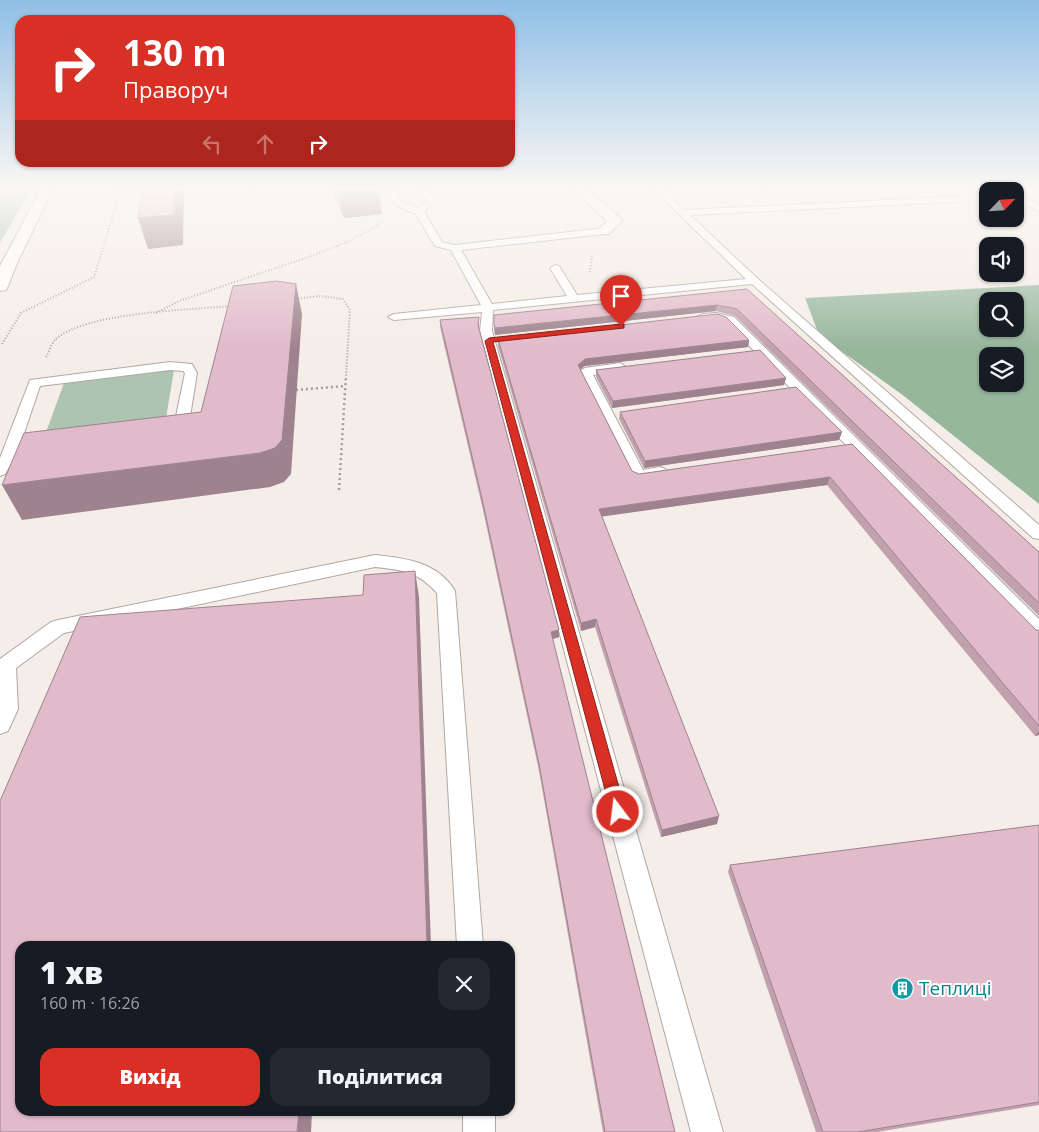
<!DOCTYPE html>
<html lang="uk">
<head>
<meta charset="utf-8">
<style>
	body { margin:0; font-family:"Open Sans",sans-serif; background:#242831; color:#f1f3f6; height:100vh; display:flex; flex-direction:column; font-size:19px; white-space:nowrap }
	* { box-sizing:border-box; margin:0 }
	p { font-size:16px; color:#9ea1a6 }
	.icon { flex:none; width:28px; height:28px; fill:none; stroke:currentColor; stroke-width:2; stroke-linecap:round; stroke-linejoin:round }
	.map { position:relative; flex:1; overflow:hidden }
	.drawer { position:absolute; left:15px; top:941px; width:500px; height:175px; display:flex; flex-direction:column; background:#171b24; border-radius:15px; box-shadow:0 1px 4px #0004 }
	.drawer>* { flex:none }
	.banner { position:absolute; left:15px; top:15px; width:500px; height:152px; border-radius:15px; box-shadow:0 1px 4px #0004; background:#d93025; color:#fff; overflow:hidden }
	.needle { width:32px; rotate:65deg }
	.fabs { position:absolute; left:979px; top:182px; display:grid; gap:10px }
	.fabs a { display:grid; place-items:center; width:45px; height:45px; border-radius:10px; background:#171b24; box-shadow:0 1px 4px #0004; font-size:25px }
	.pin { position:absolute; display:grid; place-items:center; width:42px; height:42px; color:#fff; margin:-51px -21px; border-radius:50% 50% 50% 0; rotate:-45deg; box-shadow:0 0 5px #0007 }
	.pin .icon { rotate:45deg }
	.me { position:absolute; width:55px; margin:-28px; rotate:345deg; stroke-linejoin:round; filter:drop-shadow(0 0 4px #0008) }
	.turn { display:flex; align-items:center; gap:18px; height:105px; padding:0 25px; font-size:22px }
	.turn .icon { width:65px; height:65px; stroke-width:2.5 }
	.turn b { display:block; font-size:35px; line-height:42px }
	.lanes { display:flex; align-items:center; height:48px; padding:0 25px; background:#0003; justify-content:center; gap:25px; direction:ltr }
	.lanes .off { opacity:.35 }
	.round { display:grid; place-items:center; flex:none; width:52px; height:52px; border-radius:15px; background:#242831 }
	.headline { display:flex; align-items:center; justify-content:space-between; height:85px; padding:0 25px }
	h1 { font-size:30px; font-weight:800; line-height:38px }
	.action { display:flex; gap:10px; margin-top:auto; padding:10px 25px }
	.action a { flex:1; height:58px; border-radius:15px; background:#d93025; color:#fff; font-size:20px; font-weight:800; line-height:58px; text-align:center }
	.action a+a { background:#242831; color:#f1f3f6 }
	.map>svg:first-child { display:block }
	.green { fill:#adc4b1 }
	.forest { fill:#97b79d; fill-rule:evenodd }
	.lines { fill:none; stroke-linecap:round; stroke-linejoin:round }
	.service-casing { stroke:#b0a8a2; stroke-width:2 }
	.minor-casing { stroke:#b0a8a2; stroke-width:2 }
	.path-far1 { stroke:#a39d99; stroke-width:2; stroke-dasharray:1 2; stroke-linecap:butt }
	.path { stroke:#a39d99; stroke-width:2.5; stroke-dasharray:2 3; stroke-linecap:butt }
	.service { fill:#fff; fill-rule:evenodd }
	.minor { fill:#fff; fill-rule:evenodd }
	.wall { fill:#c2a1af }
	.shaded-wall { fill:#9e838e }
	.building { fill:#e2bbcb; stroke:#9e838e }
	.route { fill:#d93025; stroke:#8d1f18 }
	.labels { text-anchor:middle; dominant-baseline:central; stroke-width:4; stroke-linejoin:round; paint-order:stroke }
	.near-culture-label { font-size:19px; fill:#0d838f; stroke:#fff; text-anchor:start }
</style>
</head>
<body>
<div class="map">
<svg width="1039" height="1132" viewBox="0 0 1039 1132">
	<rect width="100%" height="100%" fill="#f5ede7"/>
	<path class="green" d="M6 189H31L0 243V198Z
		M174 370 164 430 41 446 64 383Z"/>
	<path class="forest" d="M1039 285V504L904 396 819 335 805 298ZM988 301H1015V329H988ZM988 356H1015V384H988Z"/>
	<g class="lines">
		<defs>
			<path id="service" d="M385 189H393L401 201 418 208 427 200 419 189H427L435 200 424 212 442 242 455 245 604 228 609 231 604 234 461 250 492 304 567 296 550 268 555 265 559 266 577 295 746 279 653 189H662L684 210 988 195V200L690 215 758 279 1039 525V539L1033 538 752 284 493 310 492 331 723 1132H691L480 331 482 312 394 320 388 317 394 314 481 305 451 250 435 246 416 214 395 205Z
				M996 189H1006L1008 191H998Z
				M1015 194 1039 205V211L1015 199Z
				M716 313 734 317 1039 619V638L1032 636 726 322C717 320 704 323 697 317L703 314Z
				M170 362 192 364 197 373 189 423 175 435H165L163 432 175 421 185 373 183 371 170 370 40 386 18 451 38 448 43 449 45 452 43 455 13 461 5 474 0 476V458L30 380Z
				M620 363 626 367 624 370 593 375 643 470 660 467 665 469 668 472 665 475 638 480 633 478 579 372 585 368Z
				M375 555C405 558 438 562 455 591L483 946H457L437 593C417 571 403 570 375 567L64 633 16 668 18 709 8 731 0 734V659L51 622 58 620Z
				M463 1111H495V1132H463Z"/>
			<path id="minor" d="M41 189H53L18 261 8 286 6 290 0 291V266Z
				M573 189H587L620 218 622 221 609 234H599L597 231 607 221Z"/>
		</defs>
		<use href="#service" class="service-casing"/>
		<use href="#minor" class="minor-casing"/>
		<path class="path-far1" d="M121 192 134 189
			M590 272 592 256
			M295 299 320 296 343 299 350 310 346 376
			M156 313 179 301 314 255 347 242 384 222
			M2 344 21 313 94 277 121 189
			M46 357C49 352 51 344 55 340 84 312 190 310 231 306"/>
		<path class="path" d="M296 390 345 386
			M339 490 346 375"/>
		<use href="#service" class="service"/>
		<use href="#minor" class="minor"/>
	</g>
	<path class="wall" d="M331 189H379L382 214 344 218Z
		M747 289 1039 552V616L735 316 716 311 495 335 494 331V324Z
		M479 317V327L559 637 552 639 675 1132H603L539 771 483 510 440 327V320Z
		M498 339 749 340 748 347 585 366 580 369 632 471 639 474 852 444 1036 630H1039V735L1035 736 827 485 602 516 717 824 661 837 595 627 581 631 498 346Z
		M596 370 786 378 784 385 612 408 596 377Z
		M620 412 842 432 839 440 644 468 619 419Z
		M1039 825V1105L877 1132H816L728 872 730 865Z"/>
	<path class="shaded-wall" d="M175 189H184L183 245 148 249 138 218Z
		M339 189H379L382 214 344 218Z
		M296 284 302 314 291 474 284 482 270 487 22 520 2 485 260 453Z
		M717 305 716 311 495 335V328Z
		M749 340 748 347 585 366 577 372 578 365 585 359Z
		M786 378 784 385 612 408 613 401Z
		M842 432 839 440 644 468 645 461Z
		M830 477 827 485 599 517V509Z
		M415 571 419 597 431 946H427Z
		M596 619 595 627 581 631V623Z
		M559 630V637L550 640 551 632Z
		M1039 731V735L1035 736Z
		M719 816 717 824 661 837 662 830Z
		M299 1111H312L311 1132H297Z"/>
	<path class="building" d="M142 189H175L174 215 138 218Z
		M277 281 296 284 282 440 275 448 260 453 2 485 24 433 201 412 233 286Z
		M747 289 1039 552V603L737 309 717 305 495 328 494 324V315Z
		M717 314 726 317 749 340 585 359 578 365 632 471 639 474 852 444 1036 630H1039V726L830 477 599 509 719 816 662 830 596 619 581 623 498 339Z
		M479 317 478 325 559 630 551 632 675 1132H605L539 764 483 503 440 320Z
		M760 350 786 378 613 401 596 370Z
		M796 387 842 432 645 461 620 412Z
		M415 571 427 946H20V1111H299L297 1132H0V801L80 617 363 595 364 575Z
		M1039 825V1102L858 1132H823L730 865Z"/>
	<linearGradient id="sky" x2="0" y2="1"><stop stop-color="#8fbfe6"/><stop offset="0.54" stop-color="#faf7f4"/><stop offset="1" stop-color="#faf7f4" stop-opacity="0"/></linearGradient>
	<rect width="1039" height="348" fill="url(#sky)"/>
	<path class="route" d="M621 324H624V328L493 342 626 812 624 817 618 819 613 817 611 812 485 341 489 338Z"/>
	<defs>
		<symbol id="building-disc" viewBox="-11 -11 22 22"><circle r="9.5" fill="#0f9aa8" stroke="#fff"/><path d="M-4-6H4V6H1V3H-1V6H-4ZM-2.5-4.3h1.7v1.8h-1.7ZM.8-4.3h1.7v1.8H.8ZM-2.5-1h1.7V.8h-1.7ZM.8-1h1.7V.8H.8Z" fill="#fff"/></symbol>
	</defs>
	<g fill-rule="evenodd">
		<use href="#building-disc" x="890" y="976" width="25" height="25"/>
	</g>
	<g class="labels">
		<g class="near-culture-label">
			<text x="919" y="988">Теплиці</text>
		</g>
	</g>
</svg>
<div class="fabs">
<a><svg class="needle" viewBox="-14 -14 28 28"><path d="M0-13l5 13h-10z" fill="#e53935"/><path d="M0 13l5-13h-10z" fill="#9ea1a6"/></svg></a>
<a><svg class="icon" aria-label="sound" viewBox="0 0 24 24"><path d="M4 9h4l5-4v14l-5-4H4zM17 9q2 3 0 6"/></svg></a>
<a><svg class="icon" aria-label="search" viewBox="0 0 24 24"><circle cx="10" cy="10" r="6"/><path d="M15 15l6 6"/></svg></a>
<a><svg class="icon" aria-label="layers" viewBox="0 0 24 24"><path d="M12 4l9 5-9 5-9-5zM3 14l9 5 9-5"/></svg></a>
</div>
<div class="pin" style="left:621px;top:326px;background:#d93025"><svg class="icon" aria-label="arrive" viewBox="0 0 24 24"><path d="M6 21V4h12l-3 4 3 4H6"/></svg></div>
<svg class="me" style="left:618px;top:812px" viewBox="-20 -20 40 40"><circle r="17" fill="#d93025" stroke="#fff" stroke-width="3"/><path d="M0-11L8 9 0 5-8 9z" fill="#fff"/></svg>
<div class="banner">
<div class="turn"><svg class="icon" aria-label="right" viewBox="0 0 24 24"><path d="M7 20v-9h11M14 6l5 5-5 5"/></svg><div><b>130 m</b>Праворуч</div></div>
<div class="lanes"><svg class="icon off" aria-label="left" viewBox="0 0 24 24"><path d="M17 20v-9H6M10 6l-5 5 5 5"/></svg><svg class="icon off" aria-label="ahead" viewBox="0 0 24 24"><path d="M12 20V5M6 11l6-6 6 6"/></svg><svg class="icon" aria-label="right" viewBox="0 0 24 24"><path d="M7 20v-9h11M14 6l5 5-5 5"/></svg></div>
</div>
<section class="drawer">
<div class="headline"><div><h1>1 хв</h1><p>160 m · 16:26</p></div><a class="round"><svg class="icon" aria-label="close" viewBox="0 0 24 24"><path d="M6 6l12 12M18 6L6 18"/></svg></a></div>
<div class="action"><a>Вихід</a><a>Поділитися</a></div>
</section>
</div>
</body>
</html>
